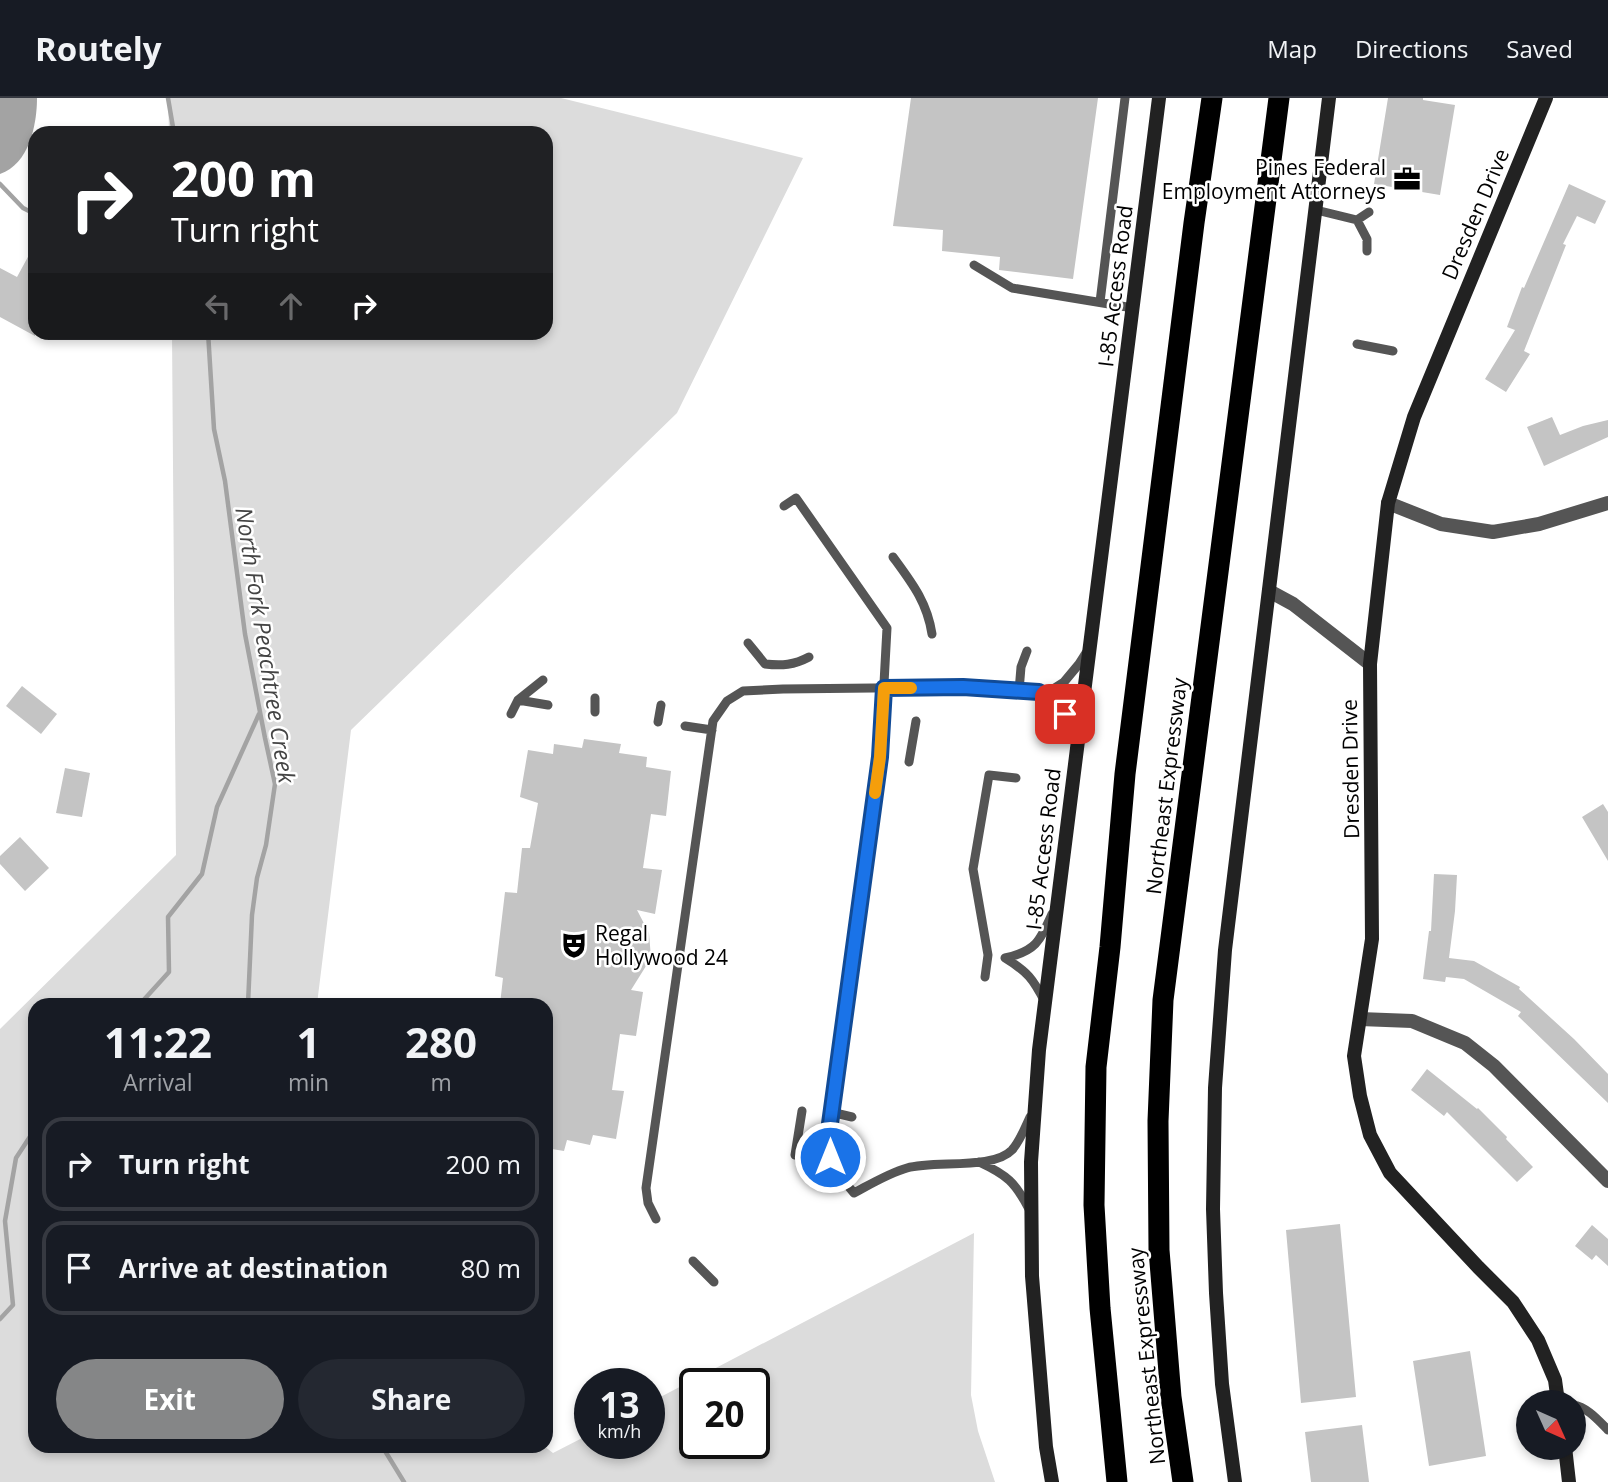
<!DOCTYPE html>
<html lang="en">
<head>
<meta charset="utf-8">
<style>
	body { margin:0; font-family:"Open Sans",sans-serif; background:#242831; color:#f1f3f6; height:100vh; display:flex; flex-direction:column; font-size:26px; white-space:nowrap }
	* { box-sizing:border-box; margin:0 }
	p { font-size:23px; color:#9ea1a6 }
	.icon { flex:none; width:38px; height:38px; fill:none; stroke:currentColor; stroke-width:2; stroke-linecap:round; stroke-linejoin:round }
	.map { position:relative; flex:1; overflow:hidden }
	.sheet { position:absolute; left:28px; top:900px; width:525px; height:455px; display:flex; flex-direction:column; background:#171b24; border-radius:21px; box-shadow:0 4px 10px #0003 }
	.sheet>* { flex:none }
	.hud { position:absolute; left:28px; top:28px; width:525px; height:214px; border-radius:21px; box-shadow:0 4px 10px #0003; background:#202124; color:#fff; overflow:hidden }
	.needle { width:46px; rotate:135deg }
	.controls { position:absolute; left:1516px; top:1292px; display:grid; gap:14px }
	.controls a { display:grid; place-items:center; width:70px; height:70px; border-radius:50%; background:#171b24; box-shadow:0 4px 10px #0003; font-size:35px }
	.speed { position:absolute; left:574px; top:1270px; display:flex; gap:14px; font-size:35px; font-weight:700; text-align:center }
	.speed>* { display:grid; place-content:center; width:91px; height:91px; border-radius:50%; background:#171b24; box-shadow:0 4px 10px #0003; line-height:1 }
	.speed small { font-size:18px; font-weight:400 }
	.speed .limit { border:4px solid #111; border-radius:10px; background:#fff; color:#111 }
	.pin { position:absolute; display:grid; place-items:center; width:60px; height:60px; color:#fff; margin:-30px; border-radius:14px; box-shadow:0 4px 10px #0006 }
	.me { position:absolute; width:77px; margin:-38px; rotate:0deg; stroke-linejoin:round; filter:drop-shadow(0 0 5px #0008) }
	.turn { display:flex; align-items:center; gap:24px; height:147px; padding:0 28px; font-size:32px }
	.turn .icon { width:91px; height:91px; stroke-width:2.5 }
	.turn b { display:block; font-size:49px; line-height:60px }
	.lanes { display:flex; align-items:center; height:66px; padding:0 28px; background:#0003; justify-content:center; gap:35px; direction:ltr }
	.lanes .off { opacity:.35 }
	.eta { display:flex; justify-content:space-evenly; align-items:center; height:119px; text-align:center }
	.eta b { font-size:42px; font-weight:700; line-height:49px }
	.action { display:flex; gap:14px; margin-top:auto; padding:14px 28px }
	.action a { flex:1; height:80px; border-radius:42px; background:#858687; color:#fff; font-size:28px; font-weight:700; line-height:80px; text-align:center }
	.action a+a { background:#242831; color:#f1f3f6 }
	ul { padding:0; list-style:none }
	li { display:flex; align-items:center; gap:21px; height:94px; margin:0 14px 10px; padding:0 14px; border:4px solid #363941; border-radius:21px }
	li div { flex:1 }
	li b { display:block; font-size:26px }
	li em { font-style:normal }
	header { display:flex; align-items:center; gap:42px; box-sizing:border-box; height:98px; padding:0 35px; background:#171b24; border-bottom:2px solid #363941 }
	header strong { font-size:33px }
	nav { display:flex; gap:38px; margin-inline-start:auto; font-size:24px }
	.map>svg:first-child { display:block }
	.green { fill:#dcdcdc; fill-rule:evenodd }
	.water { fill:#a3a3a3 }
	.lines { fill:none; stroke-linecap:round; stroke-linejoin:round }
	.stream { stroke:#a3a3a3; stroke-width:4.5 }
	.building { fill:#c4c4c4 }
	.lane { stroke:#555; stroke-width:9 }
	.street { stroke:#555; stroke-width:14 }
	.secondary { stroke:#222; stroke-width:14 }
	.highway { stroke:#000; stroke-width:21 }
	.route-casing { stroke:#114b97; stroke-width:18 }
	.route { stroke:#1a73e8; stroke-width:12 }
	.slow { stroke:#f59e0b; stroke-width:12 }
	.labels { text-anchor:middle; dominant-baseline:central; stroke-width:5; stroke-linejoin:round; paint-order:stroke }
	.poi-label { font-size:21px; fill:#000; stroke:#fff; text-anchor:end }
	.street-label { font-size:21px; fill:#000; stroke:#fff }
	.water-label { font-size:23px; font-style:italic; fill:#444; stroke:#fff }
</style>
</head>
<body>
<header>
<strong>Routely</strong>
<nav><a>Map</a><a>Directions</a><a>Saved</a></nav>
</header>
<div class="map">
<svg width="1608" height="1384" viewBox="0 0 1608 1384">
	<rect width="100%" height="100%" fill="#fff"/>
	<path class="green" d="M168 0H561L803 60 677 315 351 632 317 906H35V1348H544L553 1355 590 1336V1346H649V1305L974 1135 971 1297 978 1333 995 1384H0V931L176 757 172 235 546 234V35H169ZM695 1286H754V1346H695Z"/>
	<path class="water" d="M0 0H37C37 27 29 66 0 76Z"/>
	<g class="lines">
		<path class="stream" d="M168 0 174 35
			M0 86 23 110 35 116
			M208 234 214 331 225 383 245 536 265 640 275 686 266 747 257 780 252 817 248 906
			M140 906 169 874 168 819 202 776 217 709 259 616
			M0 1221 13 1207 5 1123 16 1060 35 1031
			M382 1348 404 1384"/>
	</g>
	<path class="building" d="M911 0H1098L1073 181 999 172 1000 159 942 153 943 132 893 128Z
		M1388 0H1423V2L1455 7 1440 97 1374 86Z
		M1569 86 1606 103 1595 126 1577 118 1563 146 1566 147 1524 253 1530 256 1506 294 1485 281 1515 232 1507 229 1522 189 1524 190Z
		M35 146V238L0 219V170L17 179Z
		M1552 319 1560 337 1583 328 1608 322V339L1544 368 1527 329Z
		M22 588 57 616 41 636 6 608Z
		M584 641 621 646 619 655 647 659 646 669 671 673 666 718 651 716 643 770 662 772 655 816 637 812 649 835 651 860 631 892 643 894 636 938 620 936 612 992 624 993 616 1041 593 1037 590 1047 567 1042 564 1053 546 1050V906H500L503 880 495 878 505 794 517 795 522 750H530L538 705 520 699 528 652 553 656 554 646 582 650Z
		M65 670 90 675 82 719 56 715Z
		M1603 706 1608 714V763L1582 719Z
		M20 739 49 770 25 793 0 766V758Z
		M1434 776 1457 777 1455 813 1449 860 1474 863 1520 889 1519 891 1574 941 1608 976V1005L1518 918 1521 914 1464 881 1446 879 1445 884 1423 881 1429 833H1431Z
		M1427 971 1477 1011 1478 1010 1507 1039 1506 1041 1533 1069 1517 1084 1447 1014 1444 1018 1411 992Z
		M1340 1126 1356 1299 1301 1305 1286 1132Z
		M1592 1127 1608 1141V1168L1596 1157 1592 1162 1575 1148Z
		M1470 1253 1486 1358 1429 1368 1413 1263Z
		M1362 1327 1369 1384H1311L1305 1334Z"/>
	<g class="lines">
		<path class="lane" d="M1316 112 1357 122 1367 141V153
			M1357 122 1369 114
			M974 167 1012 190 1133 210
			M1100 204 1125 0
			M1357 246 1393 253
			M784 408 796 400 887 530 880 659 829 1033C830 1064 833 1071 854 1095 871 1086 889 1075 907 1070 935 1062 993 1072 1012 1052 1020 1043 1025 1030 1030 1019
			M893 459C912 485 927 504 932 536
			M748 545 765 566C782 568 794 567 809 559
			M1019 593 1021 569 1027 553
			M1039 594C1060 607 1068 618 1076 641
			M518 602 548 607
			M595 614V600
			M511 616 518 602 543 582
			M658 624 661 607
			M685 628 712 632
			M909 664 916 623
			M1005 860C1036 853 1040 843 1052 816
			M1005 860C1028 874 1033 881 1045 904
			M985 879 988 857 973 771 989 677 1016 680
			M831 1014 852 1019
			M795 1057 802 1013
			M979 1064C1007 1077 1015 1084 1029 1111
			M656 1121 648 1105 646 1090 713 623 727 603 743 593 783 591 963 589 1039 594 1053 591 1064 584 1079 566 1086 555
			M693 1163 714 1184
			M1573 1307C1587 1309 1598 1322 1608 1332"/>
		<path class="street" d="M1388 405 1441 426 1493 434 1539 426 1608 405
			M1269 493 1293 506 1370 566
			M1360 921 1412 923 1465 945 1494 968 1608 1083"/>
		<path class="secondary" d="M1546 0 1414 319 1388 405 1370 566 1372 841 1354 958 1360 998 1370 1037 1390 1075 1478 1169 1513 1204 1538 1242 1555 1282 1558 1304
			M1565 1349 1569 1384
			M1052 1384 1046 1349 1032 1178 1031 1064 1039 952 1159 0
			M1235 1384 1222 1286 1216 1195 1213 1111 1215 990 1225 852 1329 0"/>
		<path class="highway" d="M1117 1384 1100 1210 1094 1107 1096 969 1110 849 1125 676 1194 125 1212 0
			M1183 1384 1171 1299 1159 1152 1158 1023 1163 902 1279 0"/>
	</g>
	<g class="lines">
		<defs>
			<path id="route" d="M830 1059 829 1033 880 659 884 590 963 589 1039 594 1053 603 1065 616"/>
		</defs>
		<use href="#route" class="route-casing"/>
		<use href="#route" class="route"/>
		<path class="slow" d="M875 695 880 659 884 590H911"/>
	</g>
	<defs>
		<symbol id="office-bare" viewBox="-9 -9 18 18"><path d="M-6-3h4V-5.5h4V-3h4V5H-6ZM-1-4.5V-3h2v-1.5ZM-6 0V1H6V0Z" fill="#000" stroke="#fff" stroke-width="2.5" paint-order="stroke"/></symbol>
		<symbol id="theatre-bare" viewBox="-9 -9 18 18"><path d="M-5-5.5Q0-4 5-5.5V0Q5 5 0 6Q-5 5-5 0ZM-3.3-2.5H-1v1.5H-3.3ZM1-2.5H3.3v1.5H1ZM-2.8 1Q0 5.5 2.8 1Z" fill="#000" stroke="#fff" stroke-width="2.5" paint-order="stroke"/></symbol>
	</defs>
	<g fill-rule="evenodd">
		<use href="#office-bare" x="1388" y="62" width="38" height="38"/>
		<use href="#theatre-bare" x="555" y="828" width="38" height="38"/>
	</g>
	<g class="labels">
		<g class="poi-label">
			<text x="1386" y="69">Pines Federal<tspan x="1386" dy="24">Employment Attorneys</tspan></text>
			<text x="595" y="835" text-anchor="start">Regal<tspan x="595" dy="24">Hollywood 24</tspan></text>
		</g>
		<g class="street-label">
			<text transform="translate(1475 116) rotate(-67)">Dresden Drive</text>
			<text transform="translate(1115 188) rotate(-83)">I-85 Access Road</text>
			<text transform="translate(1350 671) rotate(-91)">Dresden Drive</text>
			<text transform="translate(1166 688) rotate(-83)">Northeast Expressway</text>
			<text transform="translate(1043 751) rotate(-83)">I-85 Access Road</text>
			<text transform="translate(1146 1258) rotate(-96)">Northeast Expressway</text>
		</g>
		<g class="water-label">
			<text transform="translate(266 547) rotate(81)">North Fork Peachtree Creek</text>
		</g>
	</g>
</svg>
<div class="controls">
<a><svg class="needle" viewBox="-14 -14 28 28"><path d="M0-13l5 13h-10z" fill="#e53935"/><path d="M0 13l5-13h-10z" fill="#9ea1a6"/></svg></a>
</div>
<div class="speed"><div>13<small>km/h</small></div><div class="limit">20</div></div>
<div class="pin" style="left:1065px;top:616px;background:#d93025"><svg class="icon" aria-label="arrive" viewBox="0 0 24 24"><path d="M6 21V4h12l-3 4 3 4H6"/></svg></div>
<svg class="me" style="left:830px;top:1059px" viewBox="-20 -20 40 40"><circle r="17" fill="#1a73e8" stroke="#fff" stroke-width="3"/><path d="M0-11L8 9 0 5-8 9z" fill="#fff"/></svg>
<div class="hud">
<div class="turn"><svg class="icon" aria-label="right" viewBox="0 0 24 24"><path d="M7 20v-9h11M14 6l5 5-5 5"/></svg><div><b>200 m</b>Turn right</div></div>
<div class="lanes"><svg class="icon off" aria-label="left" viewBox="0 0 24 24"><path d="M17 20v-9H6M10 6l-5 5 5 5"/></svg><svg class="icon off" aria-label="ahead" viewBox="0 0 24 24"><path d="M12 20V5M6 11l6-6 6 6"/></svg><svg class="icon" aria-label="right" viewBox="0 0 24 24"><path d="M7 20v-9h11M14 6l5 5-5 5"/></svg></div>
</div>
<section class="sheet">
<div class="eta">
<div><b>11:22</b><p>Arrival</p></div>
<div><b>1</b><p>min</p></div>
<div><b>280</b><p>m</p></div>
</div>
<ul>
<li><svg class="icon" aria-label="right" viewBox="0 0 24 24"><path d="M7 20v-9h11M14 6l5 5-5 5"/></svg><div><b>Turn right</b></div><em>200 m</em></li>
<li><svg class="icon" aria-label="arrive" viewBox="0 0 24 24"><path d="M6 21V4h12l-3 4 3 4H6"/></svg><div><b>Arrive at destination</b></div><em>80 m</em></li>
</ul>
<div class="action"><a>Exit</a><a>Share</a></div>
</section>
</div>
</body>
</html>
